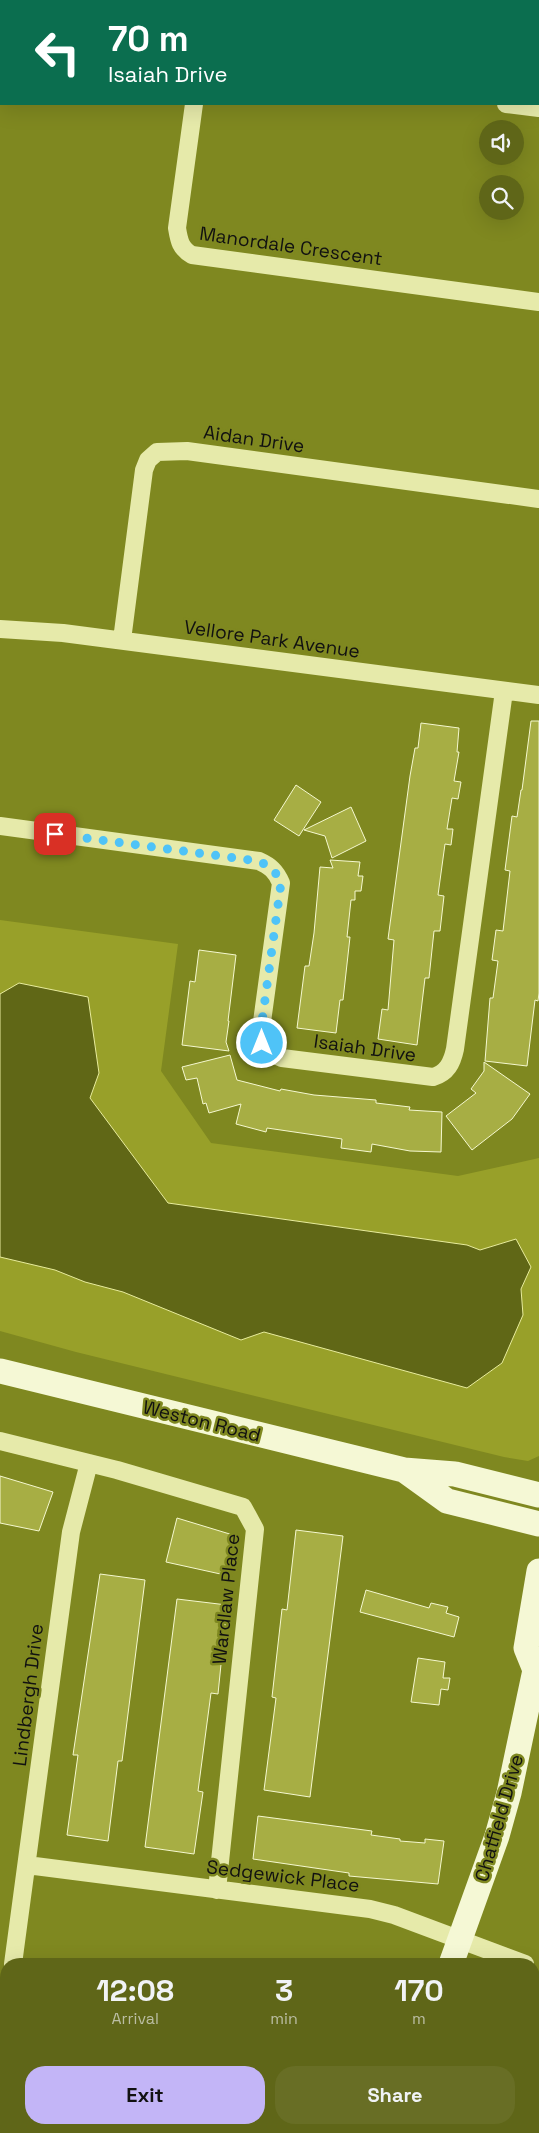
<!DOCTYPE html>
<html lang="en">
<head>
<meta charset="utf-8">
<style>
	body { margin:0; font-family:"Space Grotesk",sans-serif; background:#686e25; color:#f1f3f6; height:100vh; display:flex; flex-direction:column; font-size:19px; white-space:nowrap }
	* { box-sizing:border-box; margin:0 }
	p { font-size:16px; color:#babda2 }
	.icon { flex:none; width:28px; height:28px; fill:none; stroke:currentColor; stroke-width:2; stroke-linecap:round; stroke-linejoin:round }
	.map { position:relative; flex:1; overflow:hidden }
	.sheet { position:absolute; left:0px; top:1958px; width:540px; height:176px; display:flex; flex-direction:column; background:#5f6618; border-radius:20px 20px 0 0; box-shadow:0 5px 20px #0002 }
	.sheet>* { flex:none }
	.top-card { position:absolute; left:0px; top:0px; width:540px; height:105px; box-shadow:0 5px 20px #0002; background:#0b6e4f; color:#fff; overflow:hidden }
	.buttons { position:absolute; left:479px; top:120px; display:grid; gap:10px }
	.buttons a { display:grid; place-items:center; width:45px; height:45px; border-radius:50%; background:#5f6618; box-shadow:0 5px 20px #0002; font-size:25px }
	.pin { position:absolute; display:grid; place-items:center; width:42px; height:42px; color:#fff; margin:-21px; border-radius:10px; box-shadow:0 2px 8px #0006 }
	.me { position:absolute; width:55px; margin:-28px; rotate:0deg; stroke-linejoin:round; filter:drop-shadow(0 0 4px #0008) }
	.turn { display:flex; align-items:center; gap:18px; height:105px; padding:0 25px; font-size:22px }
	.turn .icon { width:65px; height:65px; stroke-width:2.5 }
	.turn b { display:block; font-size:35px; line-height:42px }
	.eta { display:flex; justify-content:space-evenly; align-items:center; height:85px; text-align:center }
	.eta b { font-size:30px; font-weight:700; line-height:35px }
	.button { display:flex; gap:10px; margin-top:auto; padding:10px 25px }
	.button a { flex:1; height:58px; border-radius:20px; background:#c3b5f7; color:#111; font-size:20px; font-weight:700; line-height:58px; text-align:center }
	.button a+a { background:#686e25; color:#f1f3f6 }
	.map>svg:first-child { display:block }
	.green { fill:#98a029 }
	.water { fill:#606716; stroke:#e8ec9d }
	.building { fill:#a7ae44; stroke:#f5f8cf }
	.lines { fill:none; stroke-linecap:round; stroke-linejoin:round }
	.street { stroke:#e6eaaa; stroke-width:18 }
	.secondary { stroke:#f5f8d5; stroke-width:25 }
	.route { stroke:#4fc3f7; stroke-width:9; stroke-dasharray:0 16.2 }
	.labels { text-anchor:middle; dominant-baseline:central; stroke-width:5; stroke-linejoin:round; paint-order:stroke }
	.street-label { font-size:19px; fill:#111; stroke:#7f8820 }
</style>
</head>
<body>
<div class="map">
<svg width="539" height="2133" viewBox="0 0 539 2133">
	<rect width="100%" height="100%" fill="#7f8820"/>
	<path class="green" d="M0 920 178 944 161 1071 211 1143 458 1176 539 1158V1456L528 1461 504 1457 76 1352 0 1331Z
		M534 1987 539 1988V2133H418L420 2128H534Z"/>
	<path class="water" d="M19 983 88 997 99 1073 90 1098 168 1203 467 1245 480 1250 516 1239 531 1267 521 1289 523 1315 502 1363 467 1388 264 1332 241 1340 123 1292 85 1282 55 1270 0 1257V994Z
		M477 2128H527V2133H476Z"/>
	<path class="building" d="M531 721H539V993L538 1001 535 1000 527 1066 485 1061 490 998H493L498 961 492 960 496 930 503 931 510 871 505 870 512 816 517 817 521 790H522Z
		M421 723 459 728 457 752H459L454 781 461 782 458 799 452 798 447 829H453L451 845 445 844 438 895 444 896 440 931H434L429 978H425L417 1045 378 1039 382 1009 388 1010 394 940 388 939 410 776 415 748H418Z
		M296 785 321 802 299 836 274 820Z
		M351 807 366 841 332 858 325 836 304 830Z
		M330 860 360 862 358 876H363L361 891H355V900H351L347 937H350L343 1000H340L336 1033 297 1028 305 966H309L314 933 320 867 333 868Z
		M199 950 236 955 228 1021H229L226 1042 229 1051 182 1045 190 981 195 982Z
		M230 1055 237 1080 280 1091 281 1089 314 1095 376 1100V1103L410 1107 409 1110 442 1112 441 1152 410 1151 372 1144 371 1152 341 1148 342 1139 267 1128 266 1132 236 1124 241 1104 209 1113 206 1103 203 1104 197 1078 186 1080 182 1067Z
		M484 1062 530 1094 512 1119 472 1150 446 1116 476 1093 471 1089 484 1071Z
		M0 1476 53 1492 39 1531 0 1523Z
		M177 1518 233 1535 225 1575 166 1562Z
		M296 1530 343 1536 310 1797 264 1790 276 1698 272 1697 282 1609 287 1610Z
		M100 1574 145 1580 122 1761H118L108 1841 67 1835 78 1755H73Z
		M366 1590 429 1608 431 1603 448 1607 446 1613 459 1617 454 1637 360 1612Z
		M177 1599 227 1605 218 1694 211 1693 198 1791 203 1792 194 1854 145 1847Z
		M418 1658 445 1662 443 1678H450L448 1690 441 1689 439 1705 411 1702Z
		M258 1816 372 1831 371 1835 400 1839V1841L425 1843V1839L444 1841 438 1884 349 1876V1873L253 1859Z"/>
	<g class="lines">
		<path class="street" d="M6 1V0
			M208 1V0
			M0 47 1 38
			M194 104 177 228C179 240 180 248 192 255L539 302
			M506 104 539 108
			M0 629 63 633 539 695
			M122 640 144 470 148 460 157 452 187 451 539 499
			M0 826 259 861C270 866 276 871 281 883L261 1029C263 1045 266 1052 282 1058L433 1077C447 1073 452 1063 455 1049L504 691
			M0 1441 117 1470 243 1507 255 1529 217 1890
			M27 1865 370 1909 394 1915 525 1964
			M13 1964 71 1532 89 1463
			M0 2062 6 2016
			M187 2133 188 2128"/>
		<path class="secondary" d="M0 1371 404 1470 455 1474 539 1495
			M404 1470 447 1501 539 1524
			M451 1964 497 1836 509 1793 535 1670 526 1648 539 1571
			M390 2133 392 2128"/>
	</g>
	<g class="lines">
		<path class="route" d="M55 834 258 861C270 866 276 871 281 883L261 1029 262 1043"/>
	</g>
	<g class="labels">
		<g class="street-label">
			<text transform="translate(291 246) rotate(8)">Manordale Crescent</text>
			<text transform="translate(254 439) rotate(8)">Aidan Drive</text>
			<text transform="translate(272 639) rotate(8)">Vellore Park Avenue</text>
			<text transform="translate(365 1048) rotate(8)">Isaiah Drive</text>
			<text transform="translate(202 1421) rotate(14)">Weston Road</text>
			<text transform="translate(226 1599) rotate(-84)">Wardlaw Place</text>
			<text transform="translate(28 1695) rotate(-83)">Lindbergh Drive</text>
			<text transform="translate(499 1818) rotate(-74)">Chatfield Drive</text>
			<text transform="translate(283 1876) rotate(7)">Sedgewick Place</text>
		</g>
	</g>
</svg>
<div class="buttons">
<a><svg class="icon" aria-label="sound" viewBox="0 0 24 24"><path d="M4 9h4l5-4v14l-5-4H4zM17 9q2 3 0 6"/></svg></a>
<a><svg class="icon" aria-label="search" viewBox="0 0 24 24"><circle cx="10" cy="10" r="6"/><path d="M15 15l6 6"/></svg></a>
</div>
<div class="pin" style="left:55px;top:834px;background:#d93025"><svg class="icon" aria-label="arrive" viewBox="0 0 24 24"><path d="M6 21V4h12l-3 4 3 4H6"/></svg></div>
<svg class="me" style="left:262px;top:1043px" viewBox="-20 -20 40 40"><circle r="17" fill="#4fc3f7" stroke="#fff" stroke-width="3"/><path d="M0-11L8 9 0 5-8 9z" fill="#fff"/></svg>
<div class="top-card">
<div class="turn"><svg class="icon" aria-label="left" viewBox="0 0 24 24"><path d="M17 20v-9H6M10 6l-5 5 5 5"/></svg><div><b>70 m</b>Isaiah Drive</div></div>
</div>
<section class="sheet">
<div class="eta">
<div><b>12:08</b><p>Arrival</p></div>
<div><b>3</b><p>min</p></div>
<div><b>170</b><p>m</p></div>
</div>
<div class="button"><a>Exit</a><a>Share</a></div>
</section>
</div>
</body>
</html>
